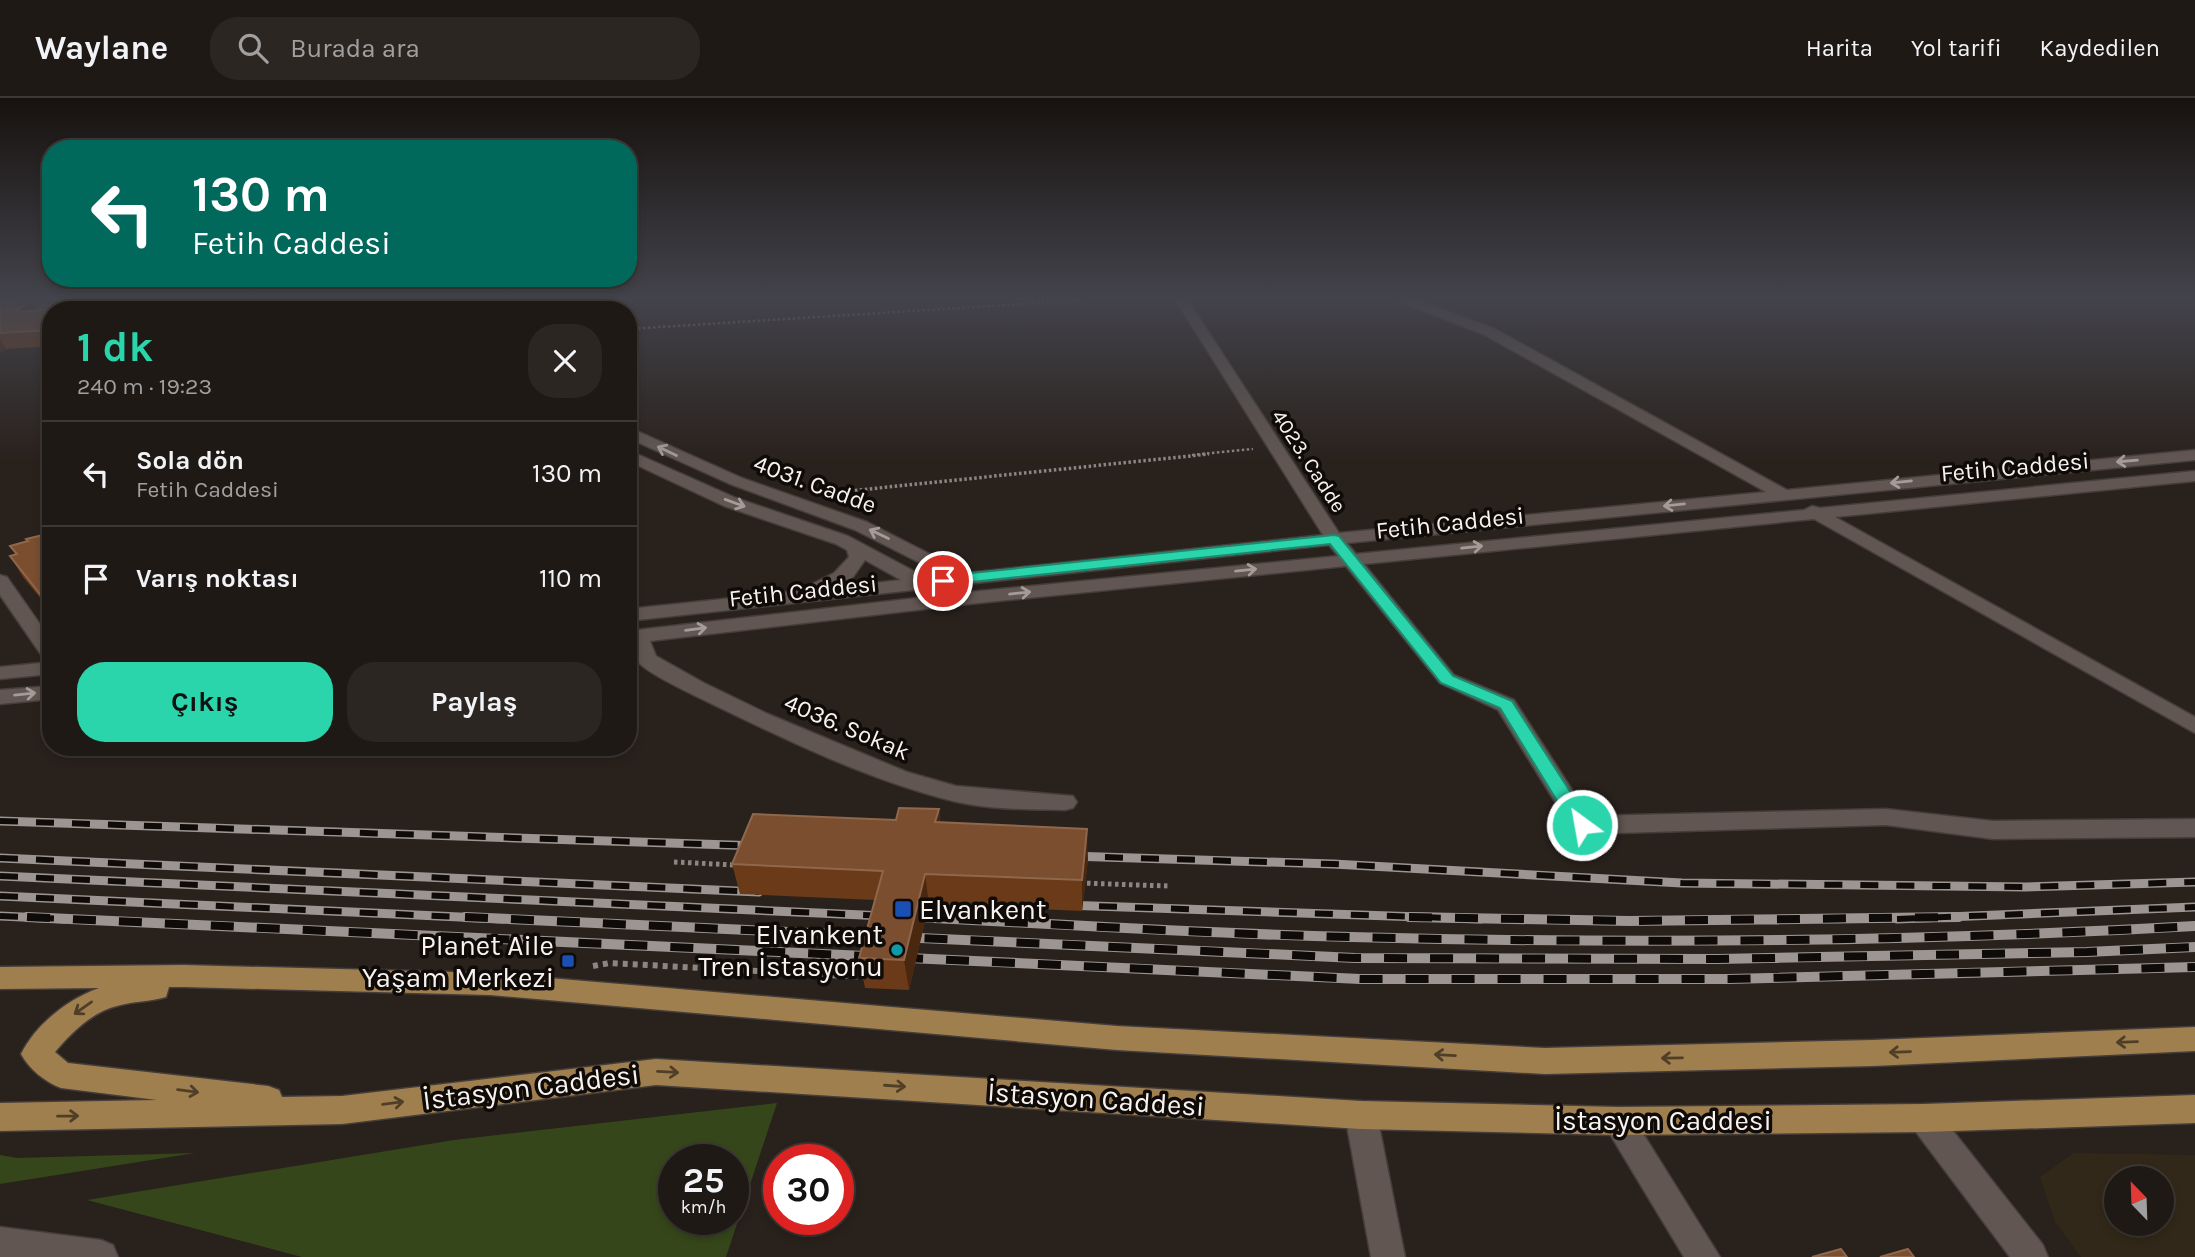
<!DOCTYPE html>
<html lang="tr">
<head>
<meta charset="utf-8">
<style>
	body { margin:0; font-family:Karla,sans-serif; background:#2c2622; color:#f1f3f6; height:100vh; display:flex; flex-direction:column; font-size:26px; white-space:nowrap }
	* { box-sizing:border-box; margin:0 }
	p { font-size:23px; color:#a1a0a0 }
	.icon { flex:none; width:38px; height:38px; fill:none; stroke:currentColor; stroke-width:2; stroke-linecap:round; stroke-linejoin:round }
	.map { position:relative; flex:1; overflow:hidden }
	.details { position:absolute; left:42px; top:203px; width:595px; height:455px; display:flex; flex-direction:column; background:#1f1915; border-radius:28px; box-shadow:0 4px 10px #0003,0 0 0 2px #3c3834 }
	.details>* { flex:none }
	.hud { position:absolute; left:42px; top:42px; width:595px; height:147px; border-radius:28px; box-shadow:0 4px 10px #0003,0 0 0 2px #3c3834; background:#00695c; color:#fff; overflow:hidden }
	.needle { width:46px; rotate:337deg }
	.tools { position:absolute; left:2104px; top:1068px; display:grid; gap:14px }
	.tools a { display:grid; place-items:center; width:70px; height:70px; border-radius:50%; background:#1f1915; box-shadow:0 4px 10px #0003,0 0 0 2px #3c3834; font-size:35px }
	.speed { position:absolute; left:658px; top:1046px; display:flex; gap:14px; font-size:35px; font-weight:700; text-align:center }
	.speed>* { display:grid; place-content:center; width:91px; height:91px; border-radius:50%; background:#1f1915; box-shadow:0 4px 10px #0003,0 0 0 2px #3c3834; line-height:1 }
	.speed small { font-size:18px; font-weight:400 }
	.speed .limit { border:10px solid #d22; background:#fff; color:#111 }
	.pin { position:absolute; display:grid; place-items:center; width:60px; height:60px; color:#fff; margin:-30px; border:4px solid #fff; border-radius:50%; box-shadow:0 2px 7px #0007 }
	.me { position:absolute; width:77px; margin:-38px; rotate:328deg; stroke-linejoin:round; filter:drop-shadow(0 0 5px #0008) }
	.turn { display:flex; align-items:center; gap:24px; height:147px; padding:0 35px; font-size:32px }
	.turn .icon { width:91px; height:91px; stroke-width:2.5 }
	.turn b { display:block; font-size:49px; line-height:60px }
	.round { display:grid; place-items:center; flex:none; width:74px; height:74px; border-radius:28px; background:#2c2622 }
	.overview { display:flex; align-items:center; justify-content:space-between; height:119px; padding:0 35px }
	h1 { font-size:42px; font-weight:700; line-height:52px; color:#2bd5ac }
	.cta { display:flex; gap:14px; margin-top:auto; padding:14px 35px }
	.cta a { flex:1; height:80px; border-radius:28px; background:#2bd5ac; color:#111; font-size:28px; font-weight:700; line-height:80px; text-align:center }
	.cta a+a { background:#2c2622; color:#f1f3f6 }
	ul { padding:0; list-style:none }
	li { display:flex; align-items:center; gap:21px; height:105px; padding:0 35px; border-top:2px solid #3c3834 }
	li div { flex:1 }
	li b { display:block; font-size:26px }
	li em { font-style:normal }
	header { display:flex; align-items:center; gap:42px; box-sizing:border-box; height:98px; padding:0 35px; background:#1f1915; border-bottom:2px solid #3c3834 }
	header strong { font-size:33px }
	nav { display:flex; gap:38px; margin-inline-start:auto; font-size:24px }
	.search { width:490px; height:63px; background:#2c2622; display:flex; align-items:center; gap:18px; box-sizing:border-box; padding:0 24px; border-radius:28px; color:#a1a0a0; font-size:26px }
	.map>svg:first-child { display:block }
	.education { fill:#322819; fill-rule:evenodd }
	.green { fill:#35471a; fill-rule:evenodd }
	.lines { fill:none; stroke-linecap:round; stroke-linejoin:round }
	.minor-casing { stroke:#453d39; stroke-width:3 }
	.tertiary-casing { stroke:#453d39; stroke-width:3 }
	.primary-casing { stroke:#453d39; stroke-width:3 }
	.path-far3 { stroke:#8d8581; stroke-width:2.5; stroke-dasharray:2.5 2.5; stroke-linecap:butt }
	.path-far2 { stroke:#8d8581; stroke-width:3.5; stroke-dasharray:2.5 2.5; stroke-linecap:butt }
	.path-far1 { stroke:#8d8581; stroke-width:5; stroke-dasharray:3.5 3.5; stroke-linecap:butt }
	.path { stroke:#8d8581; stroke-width:6; stroke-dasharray:5 5; stroke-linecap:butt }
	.minor { fill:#615651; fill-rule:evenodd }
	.tertiary { fill:#615651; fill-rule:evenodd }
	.primary { fill:#a07f4f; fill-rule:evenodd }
	.rail-far1-casing { stroke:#9d9591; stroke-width:9 }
	.rail-casing { stroke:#9d9591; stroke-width:10 }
	.rail-far1 { stroke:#0f0b09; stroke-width:6; stroke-dasharray:18; stroke-linecap:butt }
	.rail { stroke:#0f0b09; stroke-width:8; stroke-dasharray:23; stroke-linecap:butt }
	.wall { fill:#6b3a18 }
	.shaded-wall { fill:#4a2810 }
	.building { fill:#7a4e2f; stroke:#8e674d; stroke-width:2 }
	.oneway { stroke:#a59c98 }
	.oneway2 { stroke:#503f28 }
	.route { fill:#2bd5ac; stroke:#1c8a70; stroke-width:2 }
	.transit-dot { fill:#1a4fb4; stroke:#0f0b09; stroke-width:2.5 }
	.culture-dot { fill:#0f9aa8; stroke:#0f0b09; stroke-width:2.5 }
	.labels { text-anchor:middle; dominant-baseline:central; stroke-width:7; stroke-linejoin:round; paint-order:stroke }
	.far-street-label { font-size:21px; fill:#f9f2ef; stroke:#0f0b09 }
	.street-label { font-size:24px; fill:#f9f2ef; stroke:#0f0b09 }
	.near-poi-label { font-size:28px; fill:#f9f2ef; stroke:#0f0b09; text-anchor:end }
	.near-street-label { font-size:28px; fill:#f9f2ef; stroke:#0f0b09 }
</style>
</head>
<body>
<header>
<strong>Waylane</strong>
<div class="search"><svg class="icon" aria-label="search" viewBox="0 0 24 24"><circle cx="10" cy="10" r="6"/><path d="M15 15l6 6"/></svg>Burada ara</div>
<nav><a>Harita</a><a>Yol tarifi</a><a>Kaydedilen</a></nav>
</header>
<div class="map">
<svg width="2195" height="1159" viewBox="0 0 2195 1159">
	<rect width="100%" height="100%" fill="#29211c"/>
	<path class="education" d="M2074 1055 2195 1057V1159H2081L2055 1124 2040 1079ZM2116 1080H2161V1125H2116Z"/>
	<path class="green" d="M777 1005 726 1159H302L87 1102 454 1042ZM674 1062H733V1122H674Z
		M195 1055 0 1086V1057L17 1060Z"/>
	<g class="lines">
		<defs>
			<path id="minor" d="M138 201 142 202V208L0 217V209Z
				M186 201H230L224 205 191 206 187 205Z
				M292 201H304L300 212H288Z
				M445 201H457L461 212H449Z
				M470 201H482L487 212H475Z
				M1175 201H1187L1339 435 1766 394 1485 237 1400 204 1398 201H1414L1495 231 1787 392 2195 352V362L1347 445 1356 456 1804 412 1812 408 1820 410 2195 373V383L1835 419 2195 619V635L1814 421 1364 466 1454 577 1514 602 1589 718 1886 711 1993 723 2195 721V739L1993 741 1886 727 1582 736 1573 733 1498 612 1440 585 1346 468 969 506 650 543 656 558 704 585 768 616 907 674 956 688 1073 698 1077 704 1073 710 1065 712C1028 711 989 712 953 703 869 682 788 643 710 605 692 596 654 579 640 566 631 557 628 544 628 533L969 494 1338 458 1329 447 929 490 921 494 914 492 628 523V511L808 492 810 487 834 475 849 459 847 452 836 446 724 408 628 363V352L736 400 848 438 925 479 944 477 855 432 730 386 628 340V329L742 380 867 424 967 475 1323 437ZM865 462 901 482 838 489 853 479Z
				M0 477 7 479 51 542V563L44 561 0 497Z
				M51 564V576L0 581V569Z
				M51 588V601L0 606V592Z
				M1361 1003 1372 1007 1377 1017 1405 1159H1371L1345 1017 1350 1007Z
				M1618 1009 1629 1013 1720 1159H1684L1602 1023 1607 1013Z"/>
			<path id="tertiary" d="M1924 1006 1935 1010 2043 1147 2048 1159H2010L1913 1030 1908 1020 1913 1010Z
				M0 1129 101 1142 113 1147 118 1159H0Z"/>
			<path id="primary" d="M184 867 490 875 1117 928 1545 950 1873 942 2195 929V953L1873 968 1545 976 1117 952 490 897 184 889H169L166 899C150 904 133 903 117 908 92 914 71 935 55 954L68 965 268 988 279 992 282 999 342 998 656 961 1361 1003 1618 1009 1924 1006 2195 997V1025L1924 1034 1618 1037 1361 1031 656 987 342 1026 0 1033V1005L157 1002 61 990C45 984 29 971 21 956 36 926 68 901 99 890L0 891V869Z"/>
		</defs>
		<use href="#minor" class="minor-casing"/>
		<use href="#tertiary" class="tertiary-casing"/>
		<use href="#primary" class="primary-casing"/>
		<path class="path-far3" d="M507 212 532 201
			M628 231 1100 201
			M1192 357 1253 351"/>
		<path class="path-far2" d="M830 395 1209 356"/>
		<path class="path-far1" d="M674 764 735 767
			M1080 785 1168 788"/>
		<path class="path" d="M593 868 610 865 865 879"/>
		<use href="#minor" class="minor"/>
		<use href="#tertiary" class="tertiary"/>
		<use href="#primary" class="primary"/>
		<defs>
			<path id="rail-far1" d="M0 723 761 748
				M1069 758 1333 766 1682 785 2026 789 2195 784
				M0 760 759 794
				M0 778 952 821
				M0 798 503 821
				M1063 807 1481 821
				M0 818 65 821
				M1897 821 2195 809"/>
			<path id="rail" d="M27 819 1360 881H1728L2195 869
				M465 819 1355 860 1718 861 2087 854 2195 849
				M913 819C1059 826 1205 836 1351 839 1632 846 1914 844 2195 828
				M1409 819 1629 823 1959 819"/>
		</defs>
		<use href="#rail-far1" class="rail-far1-casing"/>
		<use href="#rail" class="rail-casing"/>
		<use href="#rail-far1" class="rail-far1"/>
		<use href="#rail" class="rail"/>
	</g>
	<path class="wall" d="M0 201H65L61 203 33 205 37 212 108 208 118 201H219L222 208 218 212H51V248L6 251 0 255Z
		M51 435V513L23 479 10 458 16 457 10 448Z
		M939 711 940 725 1088 761 1082 813 929 806 909 892 865 890 859 860 875 802 740 796 732 766Z"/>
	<path class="shaded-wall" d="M206 201H219L222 208 218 212H193Z
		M32 202 40 217 14 214Z
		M0 241 6 251 0 255Z
		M939 711 942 741 935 724Z
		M1087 731 1088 761 1082 813V782Z
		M925 776 929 806 909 892 904 862Z"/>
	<path class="building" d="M118 201H206L193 212H51V232L0 235V203L32 202 14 214 108 208Z
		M322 201H403L406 212H324Z
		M51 435V504L47 505 10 458 17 456 10 448 28 443 26 441Z
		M899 710 939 711 935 724 1087 731 1082 782 925 776 904 862 859 860 883 773 732 766 753 716 896 722Z
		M1841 1151 1847 1159H1812Z
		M1908 1151 1914 1159H1880Z"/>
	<defs><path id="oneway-shaft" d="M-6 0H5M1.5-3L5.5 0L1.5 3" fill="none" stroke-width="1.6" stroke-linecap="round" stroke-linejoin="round" transform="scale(1.75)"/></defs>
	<g class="oneway">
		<use href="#oneway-shaft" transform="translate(667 353) rotate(-155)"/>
		<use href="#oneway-shaft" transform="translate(2127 363) rotate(175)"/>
		<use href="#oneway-shaft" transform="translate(1901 384) rotate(174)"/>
		<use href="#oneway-shaft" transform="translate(735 405) rotate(20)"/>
		<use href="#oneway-shaft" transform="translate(1674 407) rotate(174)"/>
		<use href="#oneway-shaft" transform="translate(879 436) rotate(-154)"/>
		<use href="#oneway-shaft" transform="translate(1472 449) rotate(-6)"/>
		<use href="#oneway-shaft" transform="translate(1246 472) rotate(-6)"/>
		<use href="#oneway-shaft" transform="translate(1020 495) rotate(-6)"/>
		<use href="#oneway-shaft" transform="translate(696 531) rotate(-7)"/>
		<use href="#oneway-shaft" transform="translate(25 596) rotate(-6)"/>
	</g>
	<g class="oneway2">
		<use href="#oneway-shaft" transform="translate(83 910) rotate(145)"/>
		<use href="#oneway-shaft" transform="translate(2127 944) rotate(178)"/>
		<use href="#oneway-shaft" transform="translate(1900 954) rotate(178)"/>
		<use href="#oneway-shaft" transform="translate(1445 957) rotate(-177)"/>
		<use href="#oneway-shaft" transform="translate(1672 960) rotate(179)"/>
		<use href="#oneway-shaft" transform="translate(668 974) rotate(3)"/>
		<use href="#oneway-shaft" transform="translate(895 988) rotate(4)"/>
		<use href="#oneway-shaft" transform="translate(188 993) rotate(7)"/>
		<use href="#oneway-shaft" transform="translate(393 1005) rotate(-7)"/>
		<use href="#oneway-shaft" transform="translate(68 1018) rotate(-1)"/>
	</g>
	<linearGradient id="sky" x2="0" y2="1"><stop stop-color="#17120f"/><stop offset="0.55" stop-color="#43434b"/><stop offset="1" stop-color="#43434b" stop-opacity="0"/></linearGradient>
	<rect width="2195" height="363" fill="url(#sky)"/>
	<path class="route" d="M1334 437 1339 438 1453 578 1512 603 1589 723 1591 727 1589 732H1575L1500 610 1441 585 1330 446 943 487 935 483 943 478Z"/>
	<g class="transit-dot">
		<rect x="894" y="802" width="18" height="18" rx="3.5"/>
		<rect x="561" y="856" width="14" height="14" rx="3.5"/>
	</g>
	<circle class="culture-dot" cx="897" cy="852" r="7"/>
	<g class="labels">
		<g class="far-street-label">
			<text transform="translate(1309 363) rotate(57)">4023. Cadde</text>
		</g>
		<g class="street-label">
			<text transform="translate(2015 369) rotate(-5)">Fetih Caddesi</text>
			<text transform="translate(815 386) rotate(20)">4031. Cadde</text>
			<text transform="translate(1450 425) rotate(-6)">Fetih Caddesi</text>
			<text transform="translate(803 493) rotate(-6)">Fetih Caddesi</text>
			<text transform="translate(847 629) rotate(23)">4036. Sokak</text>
		</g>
		<g class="near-poi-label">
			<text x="919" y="811" text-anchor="start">Elvankent</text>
			<text x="883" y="836">Elvankent<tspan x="883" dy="32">Tren İstasyonu</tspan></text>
			<text x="554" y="847">Planet Aile<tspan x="554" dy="32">Yaşam Merkezi</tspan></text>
		</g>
		<g class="near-street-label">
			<text transform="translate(531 989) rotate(-7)">İstasyon Caddesi</text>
			<text transform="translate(1096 1001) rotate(4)">İstasyon Caddesi</text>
			<text x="1663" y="1022">İstasyon Caddesi</text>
		</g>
	</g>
</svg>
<div class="tools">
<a><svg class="needle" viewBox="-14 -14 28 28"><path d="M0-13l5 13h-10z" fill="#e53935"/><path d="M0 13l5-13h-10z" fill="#a1a0a0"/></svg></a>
</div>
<div class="speed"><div>25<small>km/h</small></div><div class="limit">30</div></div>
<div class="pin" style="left:943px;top:483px;background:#d93025"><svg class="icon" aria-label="arrive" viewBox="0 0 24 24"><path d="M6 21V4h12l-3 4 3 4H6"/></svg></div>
<svg class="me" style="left:1582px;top:727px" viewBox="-20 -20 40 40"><circle r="17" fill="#2bd5ac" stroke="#fff" stroke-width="3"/><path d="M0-11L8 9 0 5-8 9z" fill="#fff"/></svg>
<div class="hud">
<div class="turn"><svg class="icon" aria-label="left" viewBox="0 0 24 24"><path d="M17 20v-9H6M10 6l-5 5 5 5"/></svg><div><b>130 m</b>Fetih Caddesi</div></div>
</div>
<section class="details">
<div class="overview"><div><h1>1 dk</h1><p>240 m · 19:23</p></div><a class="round"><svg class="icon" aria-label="close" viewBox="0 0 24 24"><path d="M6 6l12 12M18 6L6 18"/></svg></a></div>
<ul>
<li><svg class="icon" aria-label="left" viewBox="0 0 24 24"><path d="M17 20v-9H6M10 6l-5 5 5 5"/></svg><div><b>Sola dön</b><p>Fetih Caddesi</p></div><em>130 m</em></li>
<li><svg class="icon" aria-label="arrive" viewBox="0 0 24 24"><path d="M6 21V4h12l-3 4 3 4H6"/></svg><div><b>Varış noktası</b></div><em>110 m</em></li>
</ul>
<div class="cta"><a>Çıkış</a><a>Paylaş</a></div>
</section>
</div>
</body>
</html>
